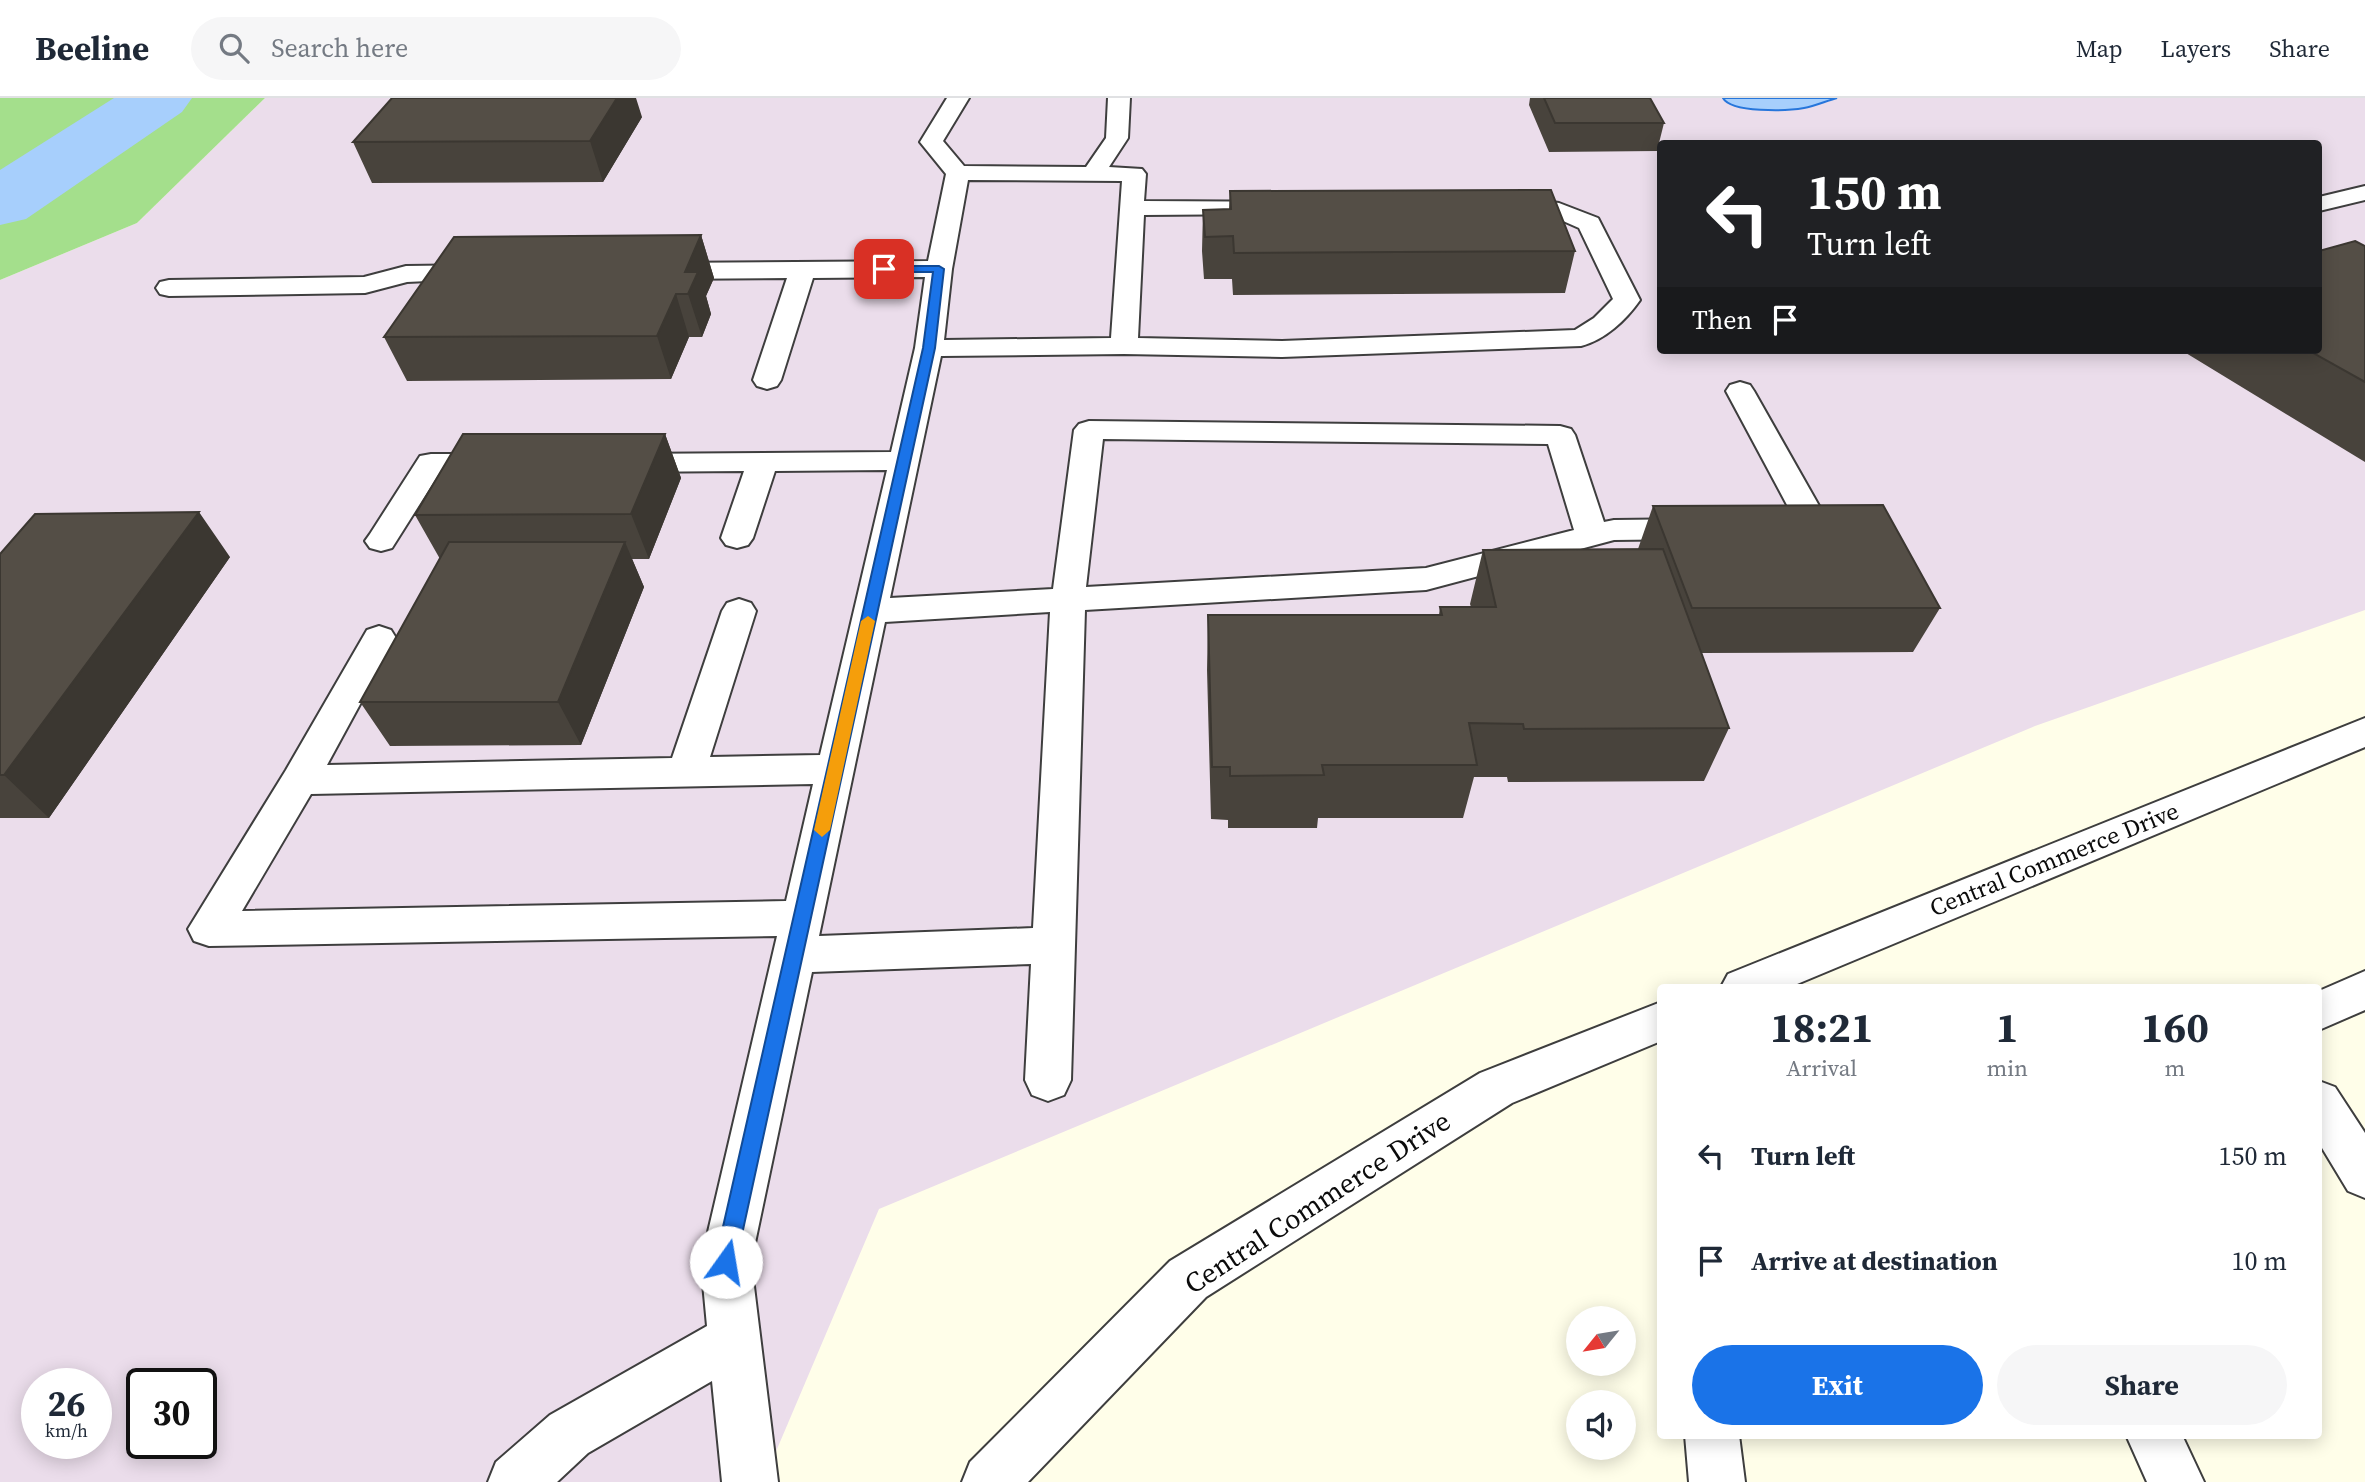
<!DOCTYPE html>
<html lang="en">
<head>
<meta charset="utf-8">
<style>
	body { margin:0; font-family:"Source Serif 4",serif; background:#f6f6f7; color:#1f2937; height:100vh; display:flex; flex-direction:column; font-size:26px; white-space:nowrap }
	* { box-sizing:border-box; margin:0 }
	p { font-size:23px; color:#747a83 }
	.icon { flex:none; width:38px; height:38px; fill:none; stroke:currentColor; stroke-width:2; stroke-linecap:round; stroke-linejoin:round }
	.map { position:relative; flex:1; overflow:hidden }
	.drawer { position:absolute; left:1657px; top:886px; width:665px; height:455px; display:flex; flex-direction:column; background:#fff; border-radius:7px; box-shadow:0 4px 18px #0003 }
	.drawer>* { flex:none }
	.top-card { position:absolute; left:1657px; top:42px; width:665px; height:214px; border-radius:7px; box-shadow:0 4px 18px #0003; background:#202124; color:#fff; overflow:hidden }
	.needle { width:46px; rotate:240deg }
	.fabs { position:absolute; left:1566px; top:1208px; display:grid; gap:14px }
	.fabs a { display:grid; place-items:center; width:70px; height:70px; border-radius:50%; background:#fff; box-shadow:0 4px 18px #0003; font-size:35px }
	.speed { position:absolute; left:21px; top:1270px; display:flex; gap:14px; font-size:35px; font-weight:700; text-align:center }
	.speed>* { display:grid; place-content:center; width:91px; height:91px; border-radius:50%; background:#fff; box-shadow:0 4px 18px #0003; line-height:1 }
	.speed small { font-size:18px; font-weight:400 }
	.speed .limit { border:4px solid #111; border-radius:10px; background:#fff; color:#111 }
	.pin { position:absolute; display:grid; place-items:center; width:60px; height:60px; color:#fff; margin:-30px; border-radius:14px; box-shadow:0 4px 10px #0006 }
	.me { position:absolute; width:77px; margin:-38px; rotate:13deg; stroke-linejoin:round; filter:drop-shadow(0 0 5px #0008) }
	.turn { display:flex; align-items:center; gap:24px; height:147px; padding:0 35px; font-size:32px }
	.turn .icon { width:91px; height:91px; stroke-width:2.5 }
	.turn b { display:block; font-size:49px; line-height:60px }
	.then { display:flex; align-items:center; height:66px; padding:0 35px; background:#0003; gap:14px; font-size:26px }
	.eta { display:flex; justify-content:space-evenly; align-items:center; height:119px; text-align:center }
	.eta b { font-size:42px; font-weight:700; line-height:49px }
	.action { display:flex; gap:14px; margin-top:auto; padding:14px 35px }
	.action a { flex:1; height:80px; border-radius:42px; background:#1a73e8; color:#fff; font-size:28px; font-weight:700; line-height:80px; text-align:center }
	.action a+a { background:#f6f6f7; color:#1f2937 }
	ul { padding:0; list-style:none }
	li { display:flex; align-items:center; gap:21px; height:105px; padding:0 35px }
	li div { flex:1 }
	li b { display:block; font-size:26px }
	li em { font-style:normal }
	header { display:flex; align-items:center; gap:42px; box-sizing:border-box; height:98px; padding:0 35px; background:#fff; border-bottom:2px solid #e0e1e3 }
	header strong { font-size:33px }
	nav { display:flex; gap:38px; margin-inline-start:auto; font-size:24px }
	.search { width:490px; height:63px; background:#f6f6f7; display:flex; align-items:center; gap:18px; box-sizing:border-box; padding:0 24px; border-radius:38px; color:#747a83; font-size:26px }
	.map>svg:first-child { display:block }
	.industrial { fill:#ebddeb; fill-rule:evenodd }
	.forest { fill:#a4df8c }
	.water { fill:#a7cffc; stroke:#2776db; stroke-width:2 }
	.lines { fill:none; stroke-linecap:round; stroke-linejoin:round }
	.river { fill:#a7cffc; fill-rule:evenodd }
	.minor-casing { stroke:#3e3e3e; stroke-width:4 }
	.minor { fill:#fff; fill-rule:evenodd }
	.wall { fill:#48433c }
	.shaded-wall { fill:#3b3731 }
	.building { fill:#544e46; stroke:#3b3731; stroke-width:2 }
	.route { fill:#1a73e8; stroke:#114b97; stroke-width:2 }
	.slow { fill:#f59e0b }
	.labels { text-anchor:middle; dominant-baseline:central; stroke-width:7; stroke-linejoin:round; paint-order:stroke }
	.street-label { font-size:24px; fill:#0b0b0b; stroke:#fff }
	.near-street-label { font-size:28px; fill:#0b0b0b; stroke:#fff }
</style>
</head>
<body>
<header>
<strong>Beeline</strong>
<div class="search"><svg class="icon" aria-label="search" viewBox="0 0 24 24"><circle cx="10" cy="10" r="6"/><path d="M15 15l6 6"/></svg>Search here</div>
<nav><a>Map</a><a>Layers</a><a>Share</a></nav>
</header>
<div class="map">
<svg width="2365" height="1384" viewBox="0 0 2365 1384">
	<rect width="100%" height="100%" fill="#fffee9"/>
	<path class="industrial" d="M265 0H2365V512L2035 628 879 1111 763 1384H0V182L137 125ZM1661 46H2319V252H1661ZM37 1286H96V1346H37ZM142 1286H201V1346H142Z"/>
	<path class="forest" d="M0 0H265L137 125 0 182Z"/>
	<path class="water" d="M1723 0H1837C1826 3 1815 8 1804 10 1787 13 1731 15 1723 0Z"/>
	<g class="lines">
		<path class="river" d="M114 0H192L182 14 26 121 0 127V72Z"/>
		<defs>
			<path id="minor" d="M947 0H969L943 43 964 68 1086 69 1106 40 1108 0H1130L1128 40 1109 69 1142 71 1146 76 1144 103 1291 104 1294 109 1291 114 1282 116 1144 117 1138 240 1282 243 1575 232 1594 220 1613 201 1579 130 1554 119 1498 110 1494 105 1498 100 1506 98 1559 105 1598 120 1640 202C1626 222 1605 242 1581 248L1282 259 1124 256 941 258 890 500 1053 491 1074 332 1079 326 1089 323 1560 328 1571 331 1575 337 1604 424 1614 422 1698 421 1709 424 1714 431 1709 438 1698 441 1614 442 1426 492 1085 512 1071 982 1064 997 1048 1003 1032 997 1025 982 1031 866 812 874 751 1164 778 1384H722L712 1283 588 1355 557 1384H488L496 1364 550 1317 707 1228 701 1164 777 838 209 848 194 843 188 831 286 672 367 532 379 528 391 532 396 540 327 667 672 660 722 513 727 505 739 501 751 505 756 513 710 659 820 657 887 372 775 373 753 440 748 447 737 450 726 447 721 440 744 373 622 374 611 372 607 365 611 358 622 356 891 354 915 250 925 179 813 180 781 282 777 288 767 291 757 288 753 282 787 180 661 181 652 178 648 173 652 168 661 165 928 163 946 76 920 44ZM968 82 1122 83 1111 240 944 242 952 171ZM1103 341 1548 346 1574 432 1426 470 1086 489ZM1050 514 1033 830 819 838 885 524ZM813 686 786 803 242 813 311 696Z
				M2365 88V102L2319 113V99Z
				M482 167 491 170 495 175 491 180 407 184 365 195 169 198 160 196 156 190 160 184 169 182 364 179 406 168Z
				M1740 284 1750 287 1754 293 1831 429 1826 436 1786 440 1775 437 1770 430 1775 423 1794 420 1726 293 1730 287Z
				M431 356H499L510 358 514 365 510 372 499 374H440L392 450 381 453 370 450 365 443 370 436 420 358Z
				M2365 620V649L1790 889H1721L1728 876Z
				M2365 873V912L2319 932V893Z
				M1661 904V943L1512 1005 1206 1199 1028 1384H962L970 1364 1170 1163 1480 975Z
				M2319 983 2335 989 2365 1035V1100L2348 1093 2319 1045Z
				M1685 1337H1739L1745 1384H1689Z
				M2126 1337H2182L2204 1384H2147Z"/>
		</defs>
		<use href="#minor" class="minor-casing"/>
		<use href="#minor" class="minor"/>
	</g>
	<path class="wall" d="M1530 0H1650L1664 25 1657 53 1549 54 1529 7Z
		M642 19 603 84 372 85 353 44Z
		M1230 93 1575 153 1565 195 1233 197 1232 181H1204L1202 153 1203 112 1229 111Z
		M701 137 714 180 706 198 711 216 702 239H689L671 281 407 283 384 239Z
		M2365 148V364L2181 252H2319Z
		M665 336 681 380 649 461H632L644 489 581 647 390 648 360 604 440 461 415 417Z
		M1653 408 1940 510 1913 554 1701 555 1729 630 1704 683 1508 684 1507 679H1474L1463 720H1318L1317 730H1228V722L1211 721 1207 572 1208 517H1439L1440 509H1471L1470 506 1483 452 1638 451Z
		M0 456 230 459 49 720H0Z"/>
	<path class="shaded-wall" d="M617 0H636L642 19 603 84 590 43Z
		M701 137 714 180 706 198 711 216 702 239 688 196 685 174Z
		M676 196 689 239 671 281 657 238Z
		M665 336 681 380 649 461 631 416Z
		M199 414 230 459 49 720 4 677Z
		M625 444 644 489 581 647 558 604Z"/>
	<path class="building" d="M392 0H617L590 43 353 44Z
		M1544 0H1650L1664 25H1555Z
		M1551 92 1575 153 1234 155 1233 138 1205 139 1203 112 1231 111 1230 93Z
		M701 137 685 174H698L688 196H676L657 238 384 239 454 139Z
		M2355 143 2365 148V284L2308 252H2319V153Z
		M463 336H665L631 416 415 417Z
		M1883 407 1940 510H1692L1653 408Z
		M199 414 4 677H0V456L35 416Z
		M449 444H625L558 604H360Z
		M1663 451 1729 630 1524 631 1523 626 1469 625 1477 667H1322L1324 677 1230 678V669H1212L1208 517H1442L1440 509H1496L1483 452Z"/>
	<path class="route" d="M884 168H939L944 171 935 250 736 1164 733 1171 726 1174 718 1171 715 1164 923 250 933 174H880V169Z"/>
	<path class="slow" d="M868 518 875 523 830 732 822 739 814 732 861 523Z"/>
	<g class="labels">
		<g class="street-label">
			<text transform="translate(2054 761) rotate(-22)">Central Commerce Drive</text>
		</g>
		<g class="near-street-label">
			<text transform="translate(1317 1104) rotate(-33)">Central Commerce Drive</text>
		</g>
	</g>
</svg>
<div class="fabs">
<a><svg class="needle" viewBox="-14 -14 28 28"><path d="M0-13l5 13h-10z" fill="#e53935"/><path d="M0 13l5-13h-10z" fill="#747a83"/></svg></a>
<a><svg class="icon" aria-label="sound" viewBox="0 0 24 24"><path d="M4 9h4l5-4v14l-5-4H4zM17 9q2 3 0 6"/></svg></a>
</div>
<div class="speed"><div>26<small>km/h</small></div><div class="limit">30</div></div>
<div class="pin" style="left:884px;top:171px;background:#d93025"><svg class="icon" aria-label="arrive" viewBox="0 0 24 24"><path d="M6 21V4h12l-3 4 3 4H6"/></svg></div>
<svg class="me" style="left:726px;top:1164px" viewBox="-20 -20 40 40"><circle r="19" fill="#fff"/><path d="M0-13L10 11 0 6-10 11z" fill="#1a73e8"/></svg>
<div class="top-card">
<div class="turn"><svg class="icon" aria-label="left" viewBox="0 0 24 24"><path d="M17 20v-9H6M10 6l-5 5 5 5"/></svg><div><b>150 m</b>Turn left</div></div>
<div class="then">Then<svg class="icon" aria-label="arrive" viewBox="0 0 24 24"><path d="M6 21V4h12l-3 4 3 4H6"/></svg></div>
</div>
<section class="drawer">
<div class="eta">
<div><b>18:21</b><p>Arrival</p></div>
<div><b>1</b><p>min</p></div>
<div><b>160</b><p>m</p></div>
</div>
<ul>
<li><svg class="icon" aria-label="left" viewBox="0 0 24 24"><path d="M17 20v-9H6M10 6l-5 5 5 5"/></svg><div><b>Turn left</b></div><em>150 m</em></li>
<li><svg class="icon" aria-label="arrive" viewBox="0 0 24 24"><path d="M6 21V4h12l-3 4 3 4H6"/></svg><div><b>Arrive at destination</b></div><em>10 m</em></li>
</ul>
<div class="action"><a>Exit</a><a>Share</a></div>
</section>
</div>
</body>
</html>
